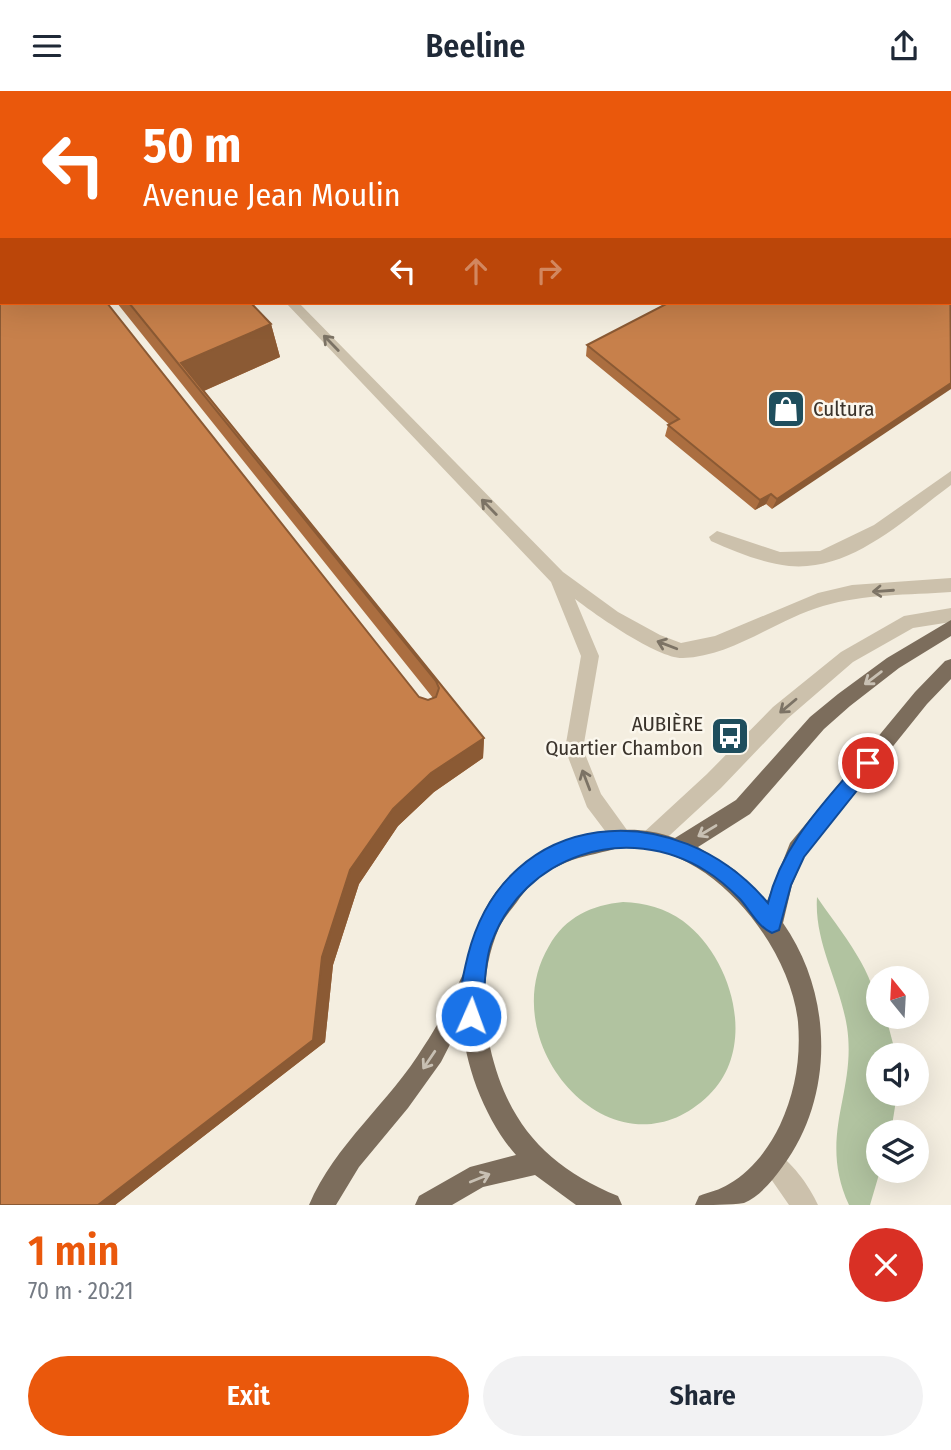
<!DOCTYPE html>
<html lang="en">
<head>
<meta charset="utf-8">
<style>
	body { margin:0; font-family:"Fira Sans Condensed",sans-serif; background:#f2f2f3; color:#1f2937; height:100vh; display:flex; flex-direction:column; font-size:26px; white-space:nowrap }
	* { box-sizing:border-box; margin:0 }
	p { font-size:23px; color:#747a83 }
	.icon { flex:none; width:38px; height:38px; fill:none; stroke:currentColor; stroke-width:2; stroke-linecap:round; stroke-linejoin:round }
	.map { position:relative; height:1114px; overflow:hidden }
	.sheet { display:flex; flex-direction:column; background:#fff; flex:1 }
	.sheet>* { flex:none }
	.guide { position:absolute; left:0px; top:0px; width:952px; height:214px; box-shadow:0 7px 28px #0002; background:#ea580c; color:#fff; overflow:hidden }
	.needle { width:46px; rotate:342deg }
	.controls { position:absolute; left:866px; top:875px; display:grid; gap:14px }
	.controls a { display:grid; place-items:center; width:63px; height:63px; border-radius:50%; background:#fff; box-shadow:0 7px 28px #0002; font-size:35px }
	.pin { position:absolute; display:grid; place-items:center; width:60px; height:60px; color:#fff; margin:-30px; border:4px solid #fff; border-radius:50%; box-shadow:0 2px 7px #0007 }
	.me { position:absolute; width:77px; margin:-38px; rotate:2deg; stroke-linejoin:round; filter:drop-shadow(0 0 5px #0008) }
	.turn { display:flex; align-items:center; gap:24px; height:147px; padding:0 28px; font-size:32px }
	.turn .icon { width:91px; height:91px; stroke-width:2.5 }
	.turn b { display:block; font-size:49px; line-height:60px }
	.lanes { display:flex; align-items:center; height:66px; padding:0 28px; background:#0003; justify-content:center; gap:35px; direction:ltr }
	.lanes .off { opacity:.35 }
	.round { display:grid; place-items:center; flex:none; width:74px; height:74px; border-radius:37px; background:#f2f2f3 }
	.summary { display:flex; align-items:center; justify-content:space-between; height:119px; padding:0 28px }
	h1 { font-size:42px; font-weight:600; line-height:52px; color:#ea580c }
	.primary-button { display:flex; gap:14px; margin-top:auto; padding:14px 28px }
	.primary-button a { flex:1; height:80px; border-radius:42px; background:#ea580c; color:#fff; font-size:28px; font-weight:600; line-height:80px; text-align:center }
	.primary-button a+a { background:#f2f2f3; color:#1f2937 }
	header { display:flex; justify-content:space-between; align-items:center; height:91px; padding:0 28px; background:#fff; font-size:32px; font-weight:600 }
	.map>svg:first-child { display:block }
	.green { fill:#b1c3a0 }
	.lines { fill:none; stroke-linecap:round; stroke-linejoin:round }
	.minor { fill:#ccc1ac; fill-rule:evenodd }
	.major { fill:#7c6d5c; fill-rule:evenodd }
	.wall { fill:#ab6e40 }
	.shaded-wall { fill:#8b5a34 }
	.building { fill:#c7804b; stroke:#8b5a34; stroke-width:2 }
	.oneway { stroke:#7c7365 }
	.oneway2 { stroke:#c8c0b3 }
	.route { fill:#1a73e8; stroke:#114b97; stroke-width:2 }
	.labels { text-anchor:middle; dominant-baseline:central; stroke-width:5; stroke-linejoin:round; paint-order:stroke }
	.poi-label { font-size:21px; fill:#3a332b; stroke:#fbf7ed; text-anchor:start }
</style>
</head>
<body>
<header><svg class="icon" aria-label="menu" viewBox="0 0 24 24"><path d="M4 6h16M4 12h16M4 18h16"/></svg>Beeline<svg class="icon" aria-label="share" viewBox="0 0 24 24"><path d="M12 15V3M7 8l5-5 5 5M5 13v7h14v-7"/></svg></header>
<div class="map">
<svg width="951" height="1114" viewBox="0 0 951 1114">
	<rect width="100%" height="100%" fill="#f4eee0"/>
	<path class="green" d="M817 806C840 840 878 883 878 926H886L896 964H878V1003H897L891 1041H878L880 1080 870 1114H849C817 1044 857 1002 847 936 840 891 814 852 817 806Z
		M623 811C645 812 665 817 683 830 733 867 758 957 709 1004 616 1095 490 954 549 855 565 826 592 814 623 811Z"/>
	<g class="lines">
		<path class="minor" d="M103 0H116L102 2Z
			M132 0H147L131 2Z
			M225 0H236L237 2H226Z
			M590 0H600L601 2H591Z
			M286 212H299L563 481 618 521 660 544 681 552 715 545 818 502 852 494 951 487V501C909 504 864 503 823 515 777 528 732 566 683 567 658 568 596 524 575 508L599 565 583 658 601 703 632 746 629 753 622 756 615 753 587 716 565 658 581 565 551 491Z
			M951 380V394C905 428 851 481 789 475 762 472 736 461 711 450L709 446 717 440 780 461 820 460 874 434Z
			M951 517V531L913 537 853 571 787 628 721 697 657 756 650 759 643 756 640 749 643 742 707 683 773 616 841 561 904 525Z
			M772 1060C790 1067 810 1096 818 1114H789L760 1072 763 1063Z"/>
		<path class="major" d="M657 0H669L670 2H658Z
			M676 0H689L690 2H677Z
			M741 0H754L755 2H742Z
			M950 80H951V87H950Z
			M950 111H951V118H950Z
			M950 129H951V137H950Z
			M951 529V545L899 577 850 615 824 638 750 723 698 756 735 779 767 810 790 752 915 601 945 570 951 568V588L927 613 804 766 792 794 783 832C833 903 835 1005 783 1075 773 1089 759 1106 744 1112 731 1114 709 1114 695 1114L699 1105C709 1101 720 1099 729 1093 751 1081 769 1057 780 1034 795 1001 801 968 798 931 790 853 707 748 621 757 613 758 604 761 595 763 564 769 535 783 517 811 511 819 503 828 499 837 483 873 481 919 490 956 507 1032 547 1076 618 1105L622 1114H576L535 1084 483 1096 452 1114H415L419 1105 470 1076 516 1064C487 1032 462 971 463 928L441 971 408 1017 359 1076 336 1114H309C335 1053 390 1011 424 955 439 933 453 904 464 881 472 866 474 847 480 830 497 785 542 754 587 744 619 737 644 736 675 747L736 709 810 626 838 603 887 567Z"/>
	</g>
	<path class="wall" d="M2 212 419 606 428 609 433 607 117 212H251L271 233 280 266 204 300 484 647 483 667 434 701 398 735 359 793 333 874 325 951 115 1114H0Z
		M950 212 772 418 766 413 755 419 665 345 668 334H670L586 265 587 254Z"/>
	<path class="shaded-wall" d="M271 233 280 266 201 301 181 272Z
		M951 292V298L772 418 777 408Z
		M771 403 766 413 755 419 760 409Z
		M484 647 483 667 434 701 398 735 359 793 333 874 325 951 115 1114H98L322 866 350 779 393 718 431 682Z"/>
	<path class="building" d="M0 0H56L58 2H2V212H107L419 606 428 609 436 606 439 597 436 590 129 212H251L271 233 181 272 484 647 431 682 393 718 350 779 322 866 313 949 98 1114H0Z
		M462 0H504V2H463Z
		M950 166 951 292 777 408 771 403 760 409 668 334 679 328 587 254 668 212H950Z"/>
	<defs><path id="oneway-shaft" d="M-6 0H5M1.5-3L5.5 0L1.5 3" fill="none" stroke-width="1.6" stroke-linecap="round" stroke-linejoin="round" transform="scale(1.75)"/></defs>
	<g class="oneway">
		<use href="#oneway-shaft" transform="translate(331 252) rotate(-134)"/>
		<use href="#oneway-shaft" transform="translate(489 416) rotate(-134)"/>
		<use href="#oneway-shaft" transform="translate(883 500) rotate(176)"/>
		<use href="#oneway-shaft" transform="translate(667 554) rotate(-159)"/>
		<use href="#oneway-shaft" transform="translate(788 615) rotate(140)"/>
		<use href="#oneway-shaft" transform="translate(586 689) rotate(-111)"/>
	</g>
	<g class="oneway2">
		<use href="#oneway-shaft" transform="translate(873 587) rotate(143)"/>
		<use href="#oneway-shaft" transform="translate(707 740) rotate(149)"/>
		<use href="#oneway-shaft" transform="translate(429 969) rotate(124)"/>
		<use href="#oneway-shaft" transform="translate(480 1087) rotate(-22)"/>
	</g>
	<path class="route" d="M868 664 874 667 877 672 874 678 804 766 791 794 779 839 772 842C758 836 750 819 740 808 730 798 718 787 706 780 626 730 523 764 491 853 482 879 487 912 478 932L471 935 464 932C456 912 463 884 468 864 506 715 676 703 768 812 782 753 824 712 862 667Z"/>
	<defs>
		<symbol id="shop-square" viewBox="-11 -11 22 22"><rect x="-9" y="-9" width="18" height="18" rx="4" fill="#1f4e5d" stroke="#fbf7ed"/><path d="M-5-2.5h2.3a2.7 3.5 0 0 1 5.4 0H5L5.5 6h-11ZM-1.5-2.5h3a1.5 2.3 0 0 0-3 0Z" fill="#fff"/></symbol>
		<symbol id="bus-square" viewBox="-11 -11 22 22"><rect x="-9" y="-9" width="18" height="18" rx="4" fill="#1f4e5d" stroke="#fbf7ed"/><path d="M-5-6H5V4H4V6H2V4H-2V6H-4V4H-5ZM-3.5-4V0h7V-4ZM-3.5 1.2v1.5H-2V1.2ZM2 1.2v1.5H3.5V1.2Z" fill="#fff"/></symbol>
	</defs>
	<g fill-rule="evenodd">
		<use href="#shop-square" x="764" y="296" width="44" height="44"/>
		<use href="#bus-square" x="708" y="623" width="44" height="44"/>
	</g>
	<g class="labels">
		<g class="poi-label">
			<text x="813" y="318">Cultura</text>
			<text x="703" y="633" text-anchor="end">AUBIÈRE<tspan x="703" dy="24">Quartier Chambon</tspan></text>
		</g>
	</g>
</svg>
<div class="controls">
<a><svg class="needle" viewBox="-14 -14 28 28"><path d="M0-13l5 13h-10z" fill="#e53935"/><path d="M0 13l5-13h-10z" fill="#747a83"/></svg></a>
<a><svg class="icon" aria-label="sound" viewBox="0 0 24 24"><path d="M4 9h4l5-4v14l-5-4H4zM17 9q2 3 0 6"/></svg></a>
<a><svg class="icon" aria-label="layers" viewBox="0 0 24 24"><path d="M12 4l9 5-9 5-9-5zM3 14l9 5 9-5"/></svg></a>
</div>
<div class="pin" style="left:868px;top:672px;background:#d93025"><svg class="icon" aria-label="arrive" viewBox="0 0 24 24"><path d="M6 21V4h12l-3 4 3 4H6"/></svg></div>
<svg class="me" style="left:471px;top:925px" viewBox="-20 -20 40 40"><circle r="17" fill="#1a73e8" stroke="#fff" stroke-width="3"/><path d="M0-11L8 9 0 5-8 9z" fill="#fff"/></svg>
<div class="guide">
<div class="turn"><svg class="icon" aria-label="left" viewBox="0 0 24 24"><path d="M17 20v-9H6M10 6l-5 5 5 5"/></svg><div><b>50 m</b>Avenue Jean Moulin</div></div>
<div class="lanes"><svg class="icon" aria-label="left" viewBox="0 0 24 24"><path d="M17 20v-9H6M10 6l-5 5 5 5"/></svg><svg class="icon off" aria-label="ahead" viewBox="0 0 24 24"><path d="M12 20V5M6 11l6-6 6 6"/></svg><svg class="icon off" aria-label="right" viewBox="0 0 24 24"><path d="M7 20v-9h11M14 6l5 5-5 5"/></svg></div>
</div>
</div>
<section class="sheet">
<div class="summary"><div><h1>1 min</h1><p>70 m · 20:21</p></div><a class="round" style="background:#d93025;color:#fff"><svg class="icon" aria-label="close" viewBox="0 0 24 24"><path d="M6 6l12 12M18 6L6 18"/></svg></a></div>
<div class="primary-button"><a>Exit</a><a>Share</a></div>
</section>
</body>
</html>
